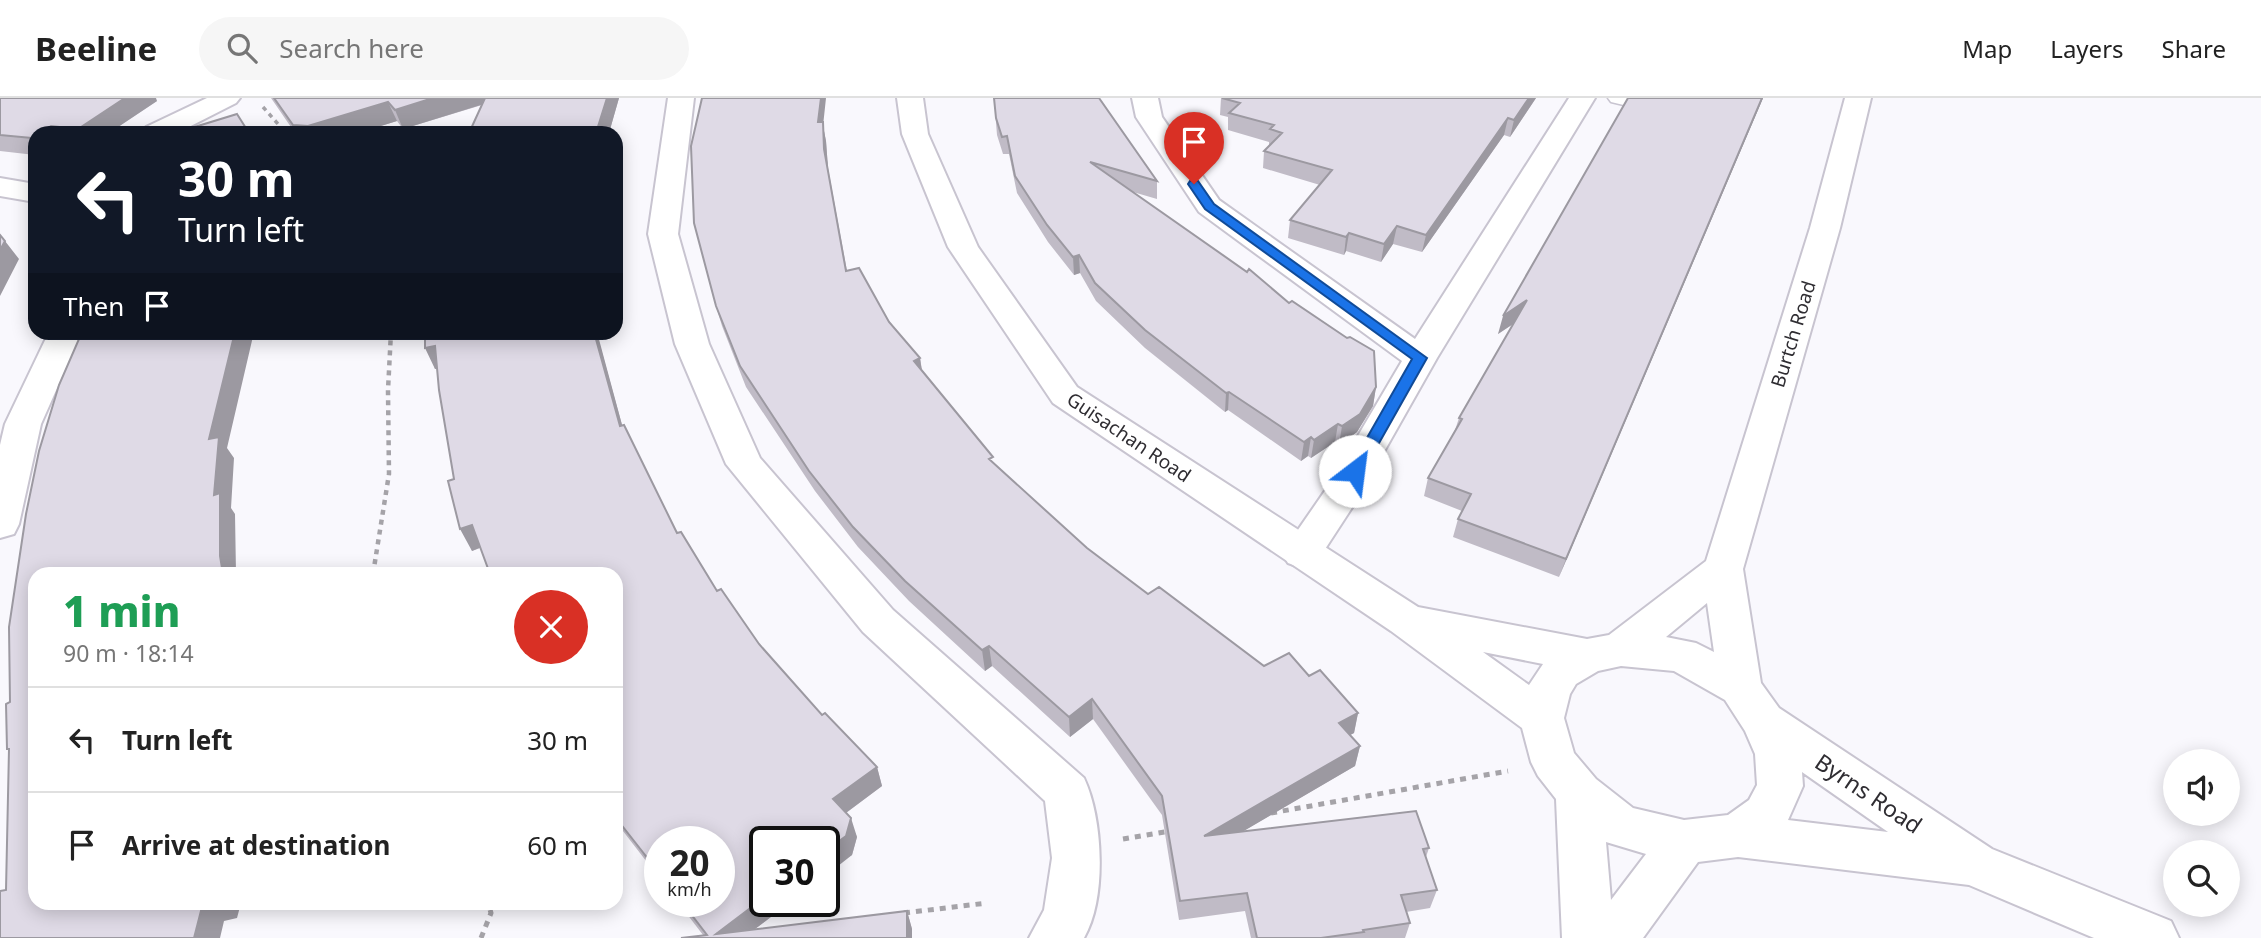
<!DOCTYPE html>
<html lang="en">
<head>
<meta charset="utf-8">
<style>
	body { margin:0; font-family:"Noto Sans",sans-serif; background:#f6f6f6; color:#222; height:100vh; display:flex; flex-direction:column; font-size:26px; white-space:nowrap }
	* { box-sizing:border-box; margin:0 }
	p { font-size:23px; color:#767676 }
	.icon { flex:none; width:38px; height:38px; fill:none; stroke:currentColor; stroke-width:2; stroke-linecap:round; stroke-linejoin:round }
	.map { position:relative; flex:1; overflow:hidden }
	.details { position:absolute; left:28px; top:469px; width:595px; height:343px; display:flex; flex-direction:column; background:#fff; border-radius:21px; box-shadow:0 4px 18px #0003 }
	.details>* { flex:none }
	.top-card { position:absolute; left:28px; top:28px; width:595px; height:214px; border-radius:21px; box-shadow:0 4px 18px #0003; background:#111827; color:#fff; overflow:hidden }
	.fabs { position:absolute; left:2163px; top:651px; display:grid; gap:14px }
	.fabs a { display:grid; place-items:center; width:77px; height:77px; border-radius:50%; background:#fff; box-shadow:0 4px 18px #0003; font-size:35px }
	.speed { position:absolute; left:644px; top:728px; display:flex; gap:14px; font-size:35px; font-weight:700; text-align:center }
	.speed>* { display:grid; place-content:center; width:91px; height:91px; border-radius:50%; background:#fff; box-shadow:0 4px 18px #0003; line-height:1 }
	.speed small { font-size:18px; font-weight:400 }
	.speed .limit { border:4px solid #111; border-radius:10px; background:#fff; color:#111 }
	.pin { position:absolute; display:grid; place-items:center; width:60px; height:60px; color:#fff; margin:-72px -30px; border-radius:50% 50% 50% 0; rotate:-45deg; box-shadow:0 0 7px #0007 }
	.pin .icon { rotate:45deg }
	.me { position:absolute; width:77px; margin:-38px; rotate:30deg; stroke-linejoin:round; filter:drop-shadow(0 0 5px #0008) }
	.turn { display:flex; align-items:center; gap:24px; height:147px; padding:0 35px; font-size:32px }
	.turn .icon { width:91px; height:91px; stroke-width:2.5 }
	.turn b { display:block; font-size:49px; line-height:60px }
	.then { display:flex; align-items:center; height:66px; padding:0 35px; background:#0003; gap:14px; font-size:26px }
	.round { display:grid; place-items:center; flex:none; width:74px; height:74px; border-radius:37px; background:#f6f6f6 }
	.head { display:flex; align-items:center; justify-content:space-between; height:119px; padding:0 35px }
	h1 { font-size:42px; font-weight:800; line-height:52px; color:#1e9e55 }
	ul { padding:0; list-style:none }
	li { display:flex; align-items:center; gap:21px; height:105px; padding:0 35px; border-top:2px solid #e0e0e0 }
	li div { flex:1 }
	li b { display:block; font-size:26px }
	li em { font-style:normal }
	header { display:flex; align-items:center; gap:42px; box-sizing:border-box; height:98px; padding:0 35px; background:#fff; border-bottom:2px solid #e0e0e0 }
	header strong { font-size:33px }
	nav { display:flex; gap:38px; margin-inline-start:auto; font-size:24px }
	.search { width:490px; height:63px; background:#f6f6f6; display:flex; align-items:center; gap:18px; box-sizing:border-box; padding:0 24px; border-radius:38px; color:#767676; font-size:26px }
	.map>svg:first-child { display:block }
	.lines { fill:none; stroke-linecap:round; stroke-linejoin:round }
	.lane-casing { stroke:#c8c4d0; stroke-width:3 }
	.street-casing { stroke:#c8c4d0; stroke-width:4 }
	.secondary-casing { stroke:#c8c4d0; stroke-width:4 }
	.path-far2 { stroke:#a5a3a8; stroke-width:3.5; stroke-dasharray:4.5 4.5; stroke-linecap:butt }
	.path-far1 { stroke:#a5a3a8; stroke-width:4.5; stroke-dasharray:5 5; stroke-linecap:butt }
	.path { stroke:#a5a3a8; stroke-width:5; stroke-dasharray:6 6; stroke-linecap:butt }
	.lane { fill:#fff; fill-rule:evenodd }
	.street { fill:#fff; fill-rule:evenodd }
	.secondary { fill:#fff; fill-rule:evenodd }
	.wall { fill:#c0bbc6 }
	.shaded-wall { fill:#9c99a1 }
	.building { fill:#dfdae6; stroke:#9c99a1; stroke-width:2 }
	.route { fill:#1a73e8; stroke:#114b97; stroke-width:2 }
	.labels { text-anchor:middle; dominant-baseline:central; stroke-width:6; stroke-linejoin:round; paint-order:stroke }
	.street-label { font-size:19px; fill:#2f2d32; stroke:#fff }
	.near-street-label { font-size:23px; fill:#2f2d32; stroke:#fff }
</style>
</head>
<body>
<header>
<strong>Beeline</strong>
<div class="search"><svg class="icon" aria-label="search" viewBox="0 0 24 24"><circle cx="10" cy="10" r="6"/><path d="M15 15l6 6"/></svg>Search here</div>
<nav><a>Map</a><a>Layers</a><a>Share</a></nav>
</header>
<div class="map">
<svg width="2261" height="840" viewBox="0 0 2261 840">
	<rect width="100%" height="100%" fill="#f9f8fd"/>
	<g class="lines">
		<defs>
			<path id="lane" d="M1608 0H1644L1660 4 1663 8 1660 12 1653 14 1611 4Z"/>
			<path id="street" d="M207 0H240L236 5 177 35H143L146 29Z
				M668 0H694L678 136 709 246 760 360 893 512 1084 680C1103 721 1107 800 1084 840H1029L1044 812 1052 760 1045 703 863 534 726 366 675 246 648 136Z
				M1132 0H1158L1162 19 1219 102 1415 241 1569 0H1595L1437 260 1355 405 1316 465 1302 470 1288 465 1282 455 1329 387 1402 263 1199 114 1136 19Z
				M0 80 35 86V104L0 98Z
				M49 234H82L41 326 19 426 14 436 0 440V347L5 326Z"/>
			<path id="secondary" d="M897 0H923L928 36 978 149 1077 289 1418 509 1587 541 1609 537 1706 463 1810 130 1845 0H1871L1840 130 1743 471 1761 585 1779 610 1992 751 2171 823 2179 840H2094L1969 787 1738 759 1698 764 1643 840H1562L1556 701 1538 678 1531 664 1522 630 1391 533 1053 305 948 149 902 36ZM1707 505 1714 554 1696 545 1666 539ZM1483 554 1543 566 1529 587ZM1621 568 1674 573 1725 602 1745 633 1755 656 1757 687 1749 702 1728 717 1684 722 1633 710 1596 681 1574 655 1564 620 1570 596 1576 586 1598 573ZM1802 674 1888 734 1788 722 1803 688ZM1606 744 1646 756 1611 802Z"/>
		</defs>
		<use href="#lane" class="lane-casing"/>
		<use href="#street" class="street-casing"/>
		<use href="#secondary" class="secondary-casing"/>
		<path class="path-far2" d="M263 9 286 35"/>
		<path class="path-far1" d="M373 476 389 376 388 292 391 234"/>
		<path class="path" d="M1271 715 1508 673
			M1123 741 1170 733
			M904 815 987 805
			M481 840 491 815 488 805"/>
		<use href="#lane" class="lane"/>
		<use href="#street" class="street"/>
		<use href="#secondary" class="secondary"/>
	</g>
	<path class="wall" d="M0 0 157 3 109 35H35V57L0 53Z
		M271 0H619L609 35 482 7 403 31 397 23 358 35H295Z
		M994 0 1157 83V101L1133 94 1376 289 1373 308 1357 334 1339 347 1335 344 1311 360 1308 358 1301 363 1228 312 1225 314 1145 250 1096 203 1080 175 1074 177 1048 144 1017 95 1009 56H1003L997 37Z
		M1221 0H1536L1510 39 1504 37 1422 154 1393 146 1381 164 1346 153 1344 157 1288 140 1290 122 1320 87 1263 70 1264 53 1269 48V44L1228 32V19L1220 17Z
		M1628 0H1763L1559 479 1453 439 1458 421 1462 413 1424 398 1428 380 1455 332 1459 320 1513 226 1498 236Z
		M823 28 826 43 828 70 847 173 920 260 922 272 994 366 1087 450 1148 496 1264 568 1309 578 1358 615 1354 635 1350 637 1360 648 1355 668 1243 733 1429 750 1426 759 1437 792 1430 810 1406 814 1410 825 1405 840H1251L1245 813 1179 822 1162 717 1093 621 1070 639 992 568 985 573 909 503 858 449 815 393 746 289 722 228 716 208Z
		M425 234 598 240 622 327 677 435 717 493 759 546 822 617 877 669 882 688 846 715 857 739 852 757 765 803H792L755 831 907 813 912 831V840H681L703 837 677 803H719L660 744V781L616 724V476L480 450 472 453 454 381 437 271H435Z"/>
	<path class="shaded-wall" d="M125 0H156L157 3 109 35H81L78 31Z
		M433 0H500V1L403 31 395 12Z
		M607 0H619L609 35H596Z
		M821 0H826L823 28 826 43 828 70 818 24Z
		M1529 0H1536L1510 39 1514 22Z
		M1762 0H1763L1559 479 1566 461Z
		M388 4 397 23 358 35H312L308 28Z
		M1508 20 1504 37 1422 154 1426 137Z
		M51 28 56 35H40Z
		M1397 128 1393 146 1381 164 1384 146Z
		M1349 135 1346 153 1344 157 1346 139Z
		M5 143 19 161 0 198V152Z
		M1079 157 1080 175 1074 177 1073 159Z
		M1527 202 1522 220 1498 236 1503 218Z
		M235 234H254L227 350 234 360 231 410 235 416 236 476H223L220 458 209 341Z
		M594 234H597L628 349 620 328Z
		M435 248 446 269 435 271 425 250Z
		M920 260 923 281 914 263Z
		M1376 289 1373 308 1357 334 1339 347 1342 328Z
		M1229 294 1228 312 1225 314 1226 295Z
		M1338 326 1335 344 1311 360 1314 342Z
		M1311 339 1308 358 1301 363 1304 344Z
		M472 427 484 448 472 453 460 431Z
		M989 548 992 568 985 573 982 552Z
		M1092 601 1093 621 1070 639 1069 619Z
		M1358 615 1354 635 1335 645 1339 625Z
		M1360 648 1355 668 1203 757 1204 738Z
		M877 669 882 688 839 720 833 701Z
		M851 720 857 739 852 757 824 779V754Z
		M765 799V803H792L743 840 716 836Z
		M203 805H241L237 820 224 823 220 840H194Z
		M907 813 912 831V840H907Z"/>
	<path class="building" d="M0 0H125L78 31 51 28 40 35H35V38L32 40 0 37Z
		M274 0H433L395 12 388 4 308 28 293 27Z
		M485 0H607L596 35H469Z
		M702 0H821L818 24H823L824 51 846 173 859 170 889 224 920 260 914 263 993 359 989 361 1087 450 1148 496 1159 489 1264 568 1289 555 1309 578 1320 572 1358 615 1339 625 1360 648 1204 738 1416 713 1429 750 1423 751 1437 792 1401 797 1410 825 1363 832 1364 834 1321 840H1257L1247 795 1180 803 1162 698 1092 601 1069 619 989 548 982 552 905 483 853 429 809 373 740 268 716 208 694 125 691 48Z
		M994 0H1099L1157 83 1090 64 1247 174 1249 171 1289 205 1292 203 1347 240 1350 239 1374 253 1376 289 1360 316 1342 328 1338 326 1314 342 1311 339 1304 344 1229 294 1226 295 1145 232 1095 185 1079 157 1073 159 1047 127 1015 78 1007 38 1002 39 996 20Z
		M1222 0H1529L1514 22 1508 20 1426 137 1397 128 1384 146 1349 135 1346 139 1290 122 1332 72 1264 53 1282 35 1270 31 1274 27 1229 15 1240 5Z
		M1628 0H1762L1566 461 1458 421 1471 396 1428 380 1462 321 1459 320 1527 202 1503 218Z
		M237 16 249 35H175Z
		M0 137 5 143 0 152Z
		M82 234H235L209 341 219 339 214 397 220 395V458L223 476H35V805H203L194 840H0V793L6 792 9 651H7L6 606 10 604 9 529 26 416 39 353 59 287Z
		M425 234H594L620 328 624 327 677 435 681 434 717 493 721 491 759 546 822 617 825 615 877 669 833 701 851 720 846 738 824 754V744H765V799L716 836 907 813V840H681L707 837 681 803H719V744H660V776L616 720V476H490L472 427 460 431 448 383 454 381 439 292 435 248 425 250Z"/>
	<path class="route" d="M1190 83H1198L1214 106 1427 260 1361 377H1350L1348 373 1412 261 1205 111 1188 86Z"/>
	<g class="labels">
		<g class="street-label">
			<text transform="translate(1793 236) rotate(-73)">Burtch Road</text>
			<text transform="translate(1129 339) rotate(34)">Guisachan Road</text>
		</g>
		<g class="near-street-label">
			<text transform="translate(1869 695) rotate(34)">Byrns Road</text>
		</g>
	</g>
</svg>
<div class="fabs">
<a><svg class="icon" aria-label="sound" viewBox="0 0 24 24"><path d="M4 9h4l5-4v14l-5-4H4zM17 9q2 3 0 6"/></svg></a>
<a><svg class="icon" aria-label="search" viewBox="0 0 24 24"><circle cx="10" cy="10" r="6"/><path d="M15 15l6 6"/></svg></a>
</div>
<div class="speed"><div>20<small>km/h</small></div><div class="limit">30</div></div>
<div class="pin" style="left:1194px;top:86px;background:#d93025"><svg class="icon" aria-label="arrive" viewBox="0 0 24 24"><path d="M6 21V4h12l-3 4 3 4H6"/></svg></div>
<svg class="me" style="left:1355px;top:373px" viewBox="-20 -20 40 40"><circle r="19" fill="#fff"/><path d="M0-13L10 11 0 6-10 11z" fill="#1a73e8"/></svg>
<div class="top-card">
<div class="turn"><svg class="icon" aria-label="left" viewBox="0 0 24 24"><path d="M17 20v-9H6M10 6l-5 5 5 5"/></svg><div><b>30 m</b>Turn left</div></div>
<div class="then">Then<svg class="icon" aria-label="arrive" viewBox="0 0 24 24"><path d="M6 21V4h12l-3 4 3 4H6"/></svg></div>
</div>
<section class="details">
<div class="head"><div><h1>1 min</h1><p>90 m · 18:14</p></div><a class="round" style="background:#d93025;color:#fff"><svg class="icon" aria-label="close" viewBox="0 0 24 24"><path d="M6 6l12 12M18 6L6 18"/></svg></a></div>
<ul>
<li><svg class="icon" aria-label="left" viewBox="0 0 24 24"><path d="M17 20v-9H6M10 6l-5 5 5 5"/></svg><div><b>Turn left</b></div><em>30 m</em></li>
<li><svg class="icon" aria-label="arrive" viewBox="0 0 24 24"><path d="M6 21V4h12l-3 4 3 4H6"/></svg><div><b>Arrive at destination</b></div><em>60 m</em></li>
</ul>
</section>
</div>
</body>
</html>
